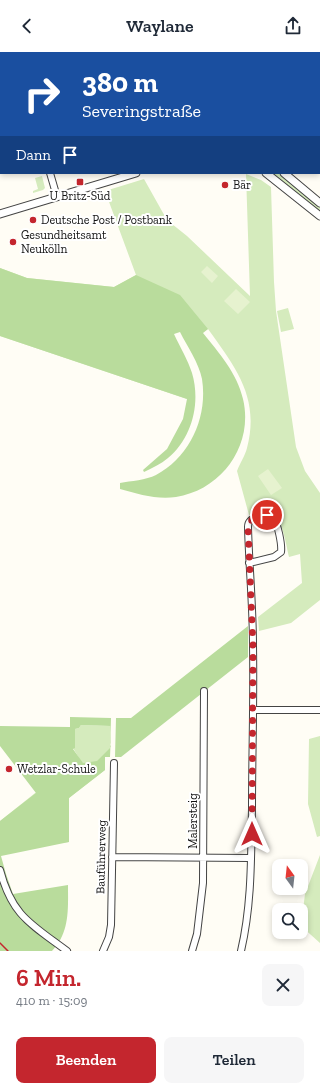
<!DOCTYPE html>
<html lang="de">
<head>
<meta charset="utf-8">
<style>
	body { margin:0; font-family:"Zilla Slab",serif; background:#f6f6f7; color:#1f2937; height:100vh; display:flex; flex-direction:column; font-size:15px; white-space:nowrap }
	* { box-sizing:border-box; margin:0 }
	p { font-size:13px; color:#747a83 }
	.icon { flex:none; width:22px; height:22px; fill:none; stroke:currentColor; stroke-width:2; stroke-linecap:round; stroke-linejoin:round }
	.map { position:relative; height:899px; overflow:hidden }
	.sheet { display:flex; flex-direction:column; background:#fff; flex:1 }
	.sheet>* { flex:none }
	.guide { position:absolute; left:0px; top:0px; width:320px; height:122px; box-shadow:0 2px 6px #0003; background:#1a4fa0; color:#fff; overflow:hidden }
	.needle { width:26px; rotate:345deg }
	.fabs { position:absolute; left:272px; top:807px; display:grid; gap:8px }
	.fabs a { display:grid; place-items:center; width:36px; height:36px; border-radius:8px; background:#fff; box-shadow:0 2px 6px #0003; font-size:20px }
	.pin { position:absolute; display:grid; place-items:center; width:34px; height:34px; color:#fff; margin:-17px; border:2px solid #fff; border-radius:50%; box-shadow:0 1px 4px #0007 }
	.me { position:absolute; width:44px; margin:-22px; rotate:0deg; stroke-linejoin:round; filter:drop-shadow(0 0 3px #0008) }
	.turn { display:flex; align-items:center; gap:14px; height:84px; padding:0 16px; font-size:18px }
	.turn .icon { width:52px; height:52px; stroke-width:2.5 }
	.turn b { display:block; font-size:28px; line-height:34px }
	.then { display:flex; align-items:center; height:38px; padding:0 16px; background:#0003; gap:8px; font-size:15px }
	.round { display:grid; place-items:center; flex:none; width:42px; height:42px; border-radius:8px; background:#f6f6f7 }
	.headline { display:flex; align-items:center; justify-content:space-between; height:68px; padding:0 16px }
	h1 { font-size:24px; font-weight:600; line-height:30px; color:#c4262e }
	.primary-button { display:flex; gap:8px; margin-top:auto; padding:8px 16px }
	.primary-button a { flex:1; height:46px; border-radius:8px; background:#c4262e; color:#fff; font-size:16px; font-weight:600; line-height:46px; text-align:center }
	.primary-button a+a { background:#f6f6f7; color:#1f2937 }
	header { display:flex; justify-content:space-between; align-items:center; height:52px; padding:0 16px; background:#fff; font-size:18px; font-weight:600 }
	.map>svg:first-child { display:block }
	.green { fill:#d5ebbd }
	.forest { fill:#b9dc9c; fill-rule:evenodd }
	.pitch { fill:#e6f2cf }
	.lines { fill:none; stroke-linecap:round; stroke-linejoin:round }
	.minor-casing { stroke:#444; stroke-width:8 }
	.tertiary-casing { stroke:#444; stroke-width:9 }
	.minor { stroke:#fff; stroke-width:6 }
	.tertiary { stroke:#fff; stroke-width:7 }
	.rail { stroke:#c4262e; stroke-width:1.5 }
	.route { stroke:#c4262e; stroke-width:7; stroke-dasharray:0 12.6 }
	.poi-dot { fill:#c4262e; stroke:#fff; stroke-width:1.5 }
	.labels { text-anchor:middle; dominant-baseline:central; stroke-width:4; stroke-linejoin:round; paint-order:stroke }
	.poi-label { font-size:12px; fill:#111; stroke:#fff; text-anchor:start }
	.street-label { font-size:12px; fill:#111; stroke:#fff }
</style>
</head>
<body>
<header><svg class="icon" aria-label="back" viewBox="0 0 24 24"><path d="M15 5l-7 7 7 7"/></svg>Waylane<svg class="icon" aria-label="share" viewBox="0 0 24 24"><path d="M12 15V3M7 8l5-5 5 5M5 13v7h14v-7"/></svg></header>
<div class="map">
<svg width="320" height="899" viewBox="0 0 320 899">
	<rect width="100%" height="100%" fill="#fffdf5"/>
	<path class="green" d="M271 121H278L320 155V161Z
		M246 122 261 128 271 135 274 230 276 259 296 395 305 419 320 441V548L291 571 259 579 258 565 302 531 300 502 289 505C286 493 282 461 268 459 262 459 255 462 249 463L237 419C240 411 245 404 247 396 260 346 236 316 208 277L203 280 179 279 171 283 187 347 0 284V216L27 226 114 235 136 223 105 139 144 127 167 168 187 184 250 244Z
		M42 124 45 136 43 138 33 141V139L38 137 35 126Z
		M288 256 294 277 281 280 277 259Z
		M81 673 111 674 110 705H105V718L69 746V790L0 798V769L79 706 73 696 75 677 79 676Z
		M320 684V784L317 785 308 752 309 687Z
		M320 803V891L301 874 305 842Z"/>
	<path class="forest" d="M0 216 27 226 114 235 136 223 180 243 208 277 203 281C219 301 237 321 243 347 254 393 222 438 176 445 157 448 138 442 120 437V431C131 429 146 428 156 423 190 405 208 365 202 327 199 311 187 294 180 280L174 282C180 295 188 308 192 321 201 351 192 386 168 406 161 412 152 416 144 420L143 418 167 397 183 367 187 347 0 284Z
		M248 574V605L121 705H115L116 666H131Z
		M70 665 111 666 110 705H105V718L69 746V790L1 804 6 822 13 842 68 833C68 857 70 880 52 899H0V769L36 741 0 694V674L70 675ZM81 673 111 674 110 691 111 695 97 709 83 711 73 697 75 696V677L79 676Z"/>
	<path class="pitch" d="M207 214 218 224 212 231 201 220Z
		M236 237 250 250 238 262 224 249Z
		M268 417 282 436 271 443 258 424Z"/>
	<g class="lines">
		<defs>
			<path id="minor" d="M265 1V0
				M0 4 1 6
				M319 11 320 12
				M319 113 320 114
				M50 121 57 145
				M253 658H320
				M112 805 251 806
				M0 818C12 864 31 872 67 899
				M103 899 109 885 111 873 114 711
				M192 899 197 882 203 831 204 639
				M241 899C252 852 251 804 252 756 252 702 254 648 253 594 253 554 249 514 248 475 248 472 248 471 250 469 254 464 269 461 273 466 278 471 282 493 281 500L274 505 249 511"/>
			<path id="tertiary" d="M266 121 320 164
				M284 121 320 151
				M0 162 136 121"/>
		</defs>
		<use href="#minor" class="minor-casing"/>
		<use href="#tertiary" class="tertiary-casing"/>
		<use href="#minor" class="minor"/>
		<use href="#tertiary" class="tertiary"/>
		<path class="rail" d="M0 891 8 899"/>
	</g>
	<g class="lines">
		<path class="route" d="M252 782 253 594 248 475C250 465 259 465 267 463"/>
	</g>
	<g class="poi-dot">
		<rect x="76" y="126" width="8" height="8" rx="2"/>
		<circle cx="225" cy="133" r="4"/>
		<circle cx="33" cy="168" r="4"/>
		<circle cx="13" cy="190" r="4"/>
		<circle cx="9" cy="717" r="4"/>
	</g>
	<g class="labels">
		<g class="poi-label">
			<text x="233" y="133">Bär</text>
			<text x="80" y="144" text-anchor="middle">U Britz-Süd</text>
			<text x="41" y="168">Deutsche Post / Postbank</text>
			<text x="21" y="183">Gesundheitsamt<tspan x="21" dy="14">Neukölln</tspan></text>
			<text x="17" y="717">Wetzlar-Schule</text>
		</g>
		<g class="street-label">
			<text transform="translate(193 769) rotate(-90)">Malersteig</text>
			<text transform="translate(101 805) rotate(-89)">Bauführerweg</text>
		</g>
	</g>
</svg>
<div class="fabs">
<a><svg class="needle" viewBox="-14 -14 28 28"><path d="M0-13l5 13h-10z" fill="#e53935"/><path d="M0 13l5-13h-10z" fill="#747a83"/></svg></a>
<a><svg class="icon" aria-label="search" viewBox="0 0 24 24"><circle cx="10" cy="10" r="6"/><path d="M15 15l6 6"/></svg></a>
</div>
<div class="pin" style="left:267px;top:463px;background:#d93025"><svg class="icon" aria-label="arrive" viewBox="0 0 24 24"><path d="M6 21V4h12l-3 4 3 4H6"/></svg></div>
<svg class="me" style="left:252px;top:782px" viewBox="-20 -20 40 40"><path d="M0-17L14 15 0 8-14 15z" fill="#c4262e" stroke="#fff" stroke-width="4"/></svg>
<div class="guide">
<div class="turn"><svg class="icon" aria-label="right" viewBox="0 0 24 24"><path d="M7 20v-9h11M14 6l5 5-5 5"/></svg><div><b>380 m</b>Severingstraße</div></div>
<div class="then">Dann<svg class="icon" aria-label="arrive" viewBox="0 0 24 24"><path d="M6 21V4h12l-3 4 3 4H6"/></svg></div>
</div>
</div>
<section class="sheet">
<div class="headline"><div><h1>6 Min.</h1><p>410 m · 15:09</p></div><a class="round"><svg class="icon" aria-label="close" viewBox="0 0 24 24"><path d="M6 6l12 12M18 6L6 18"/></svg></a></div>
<div class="primary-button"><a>Beenden</a><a>Teilen</a></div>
</section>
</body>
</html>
